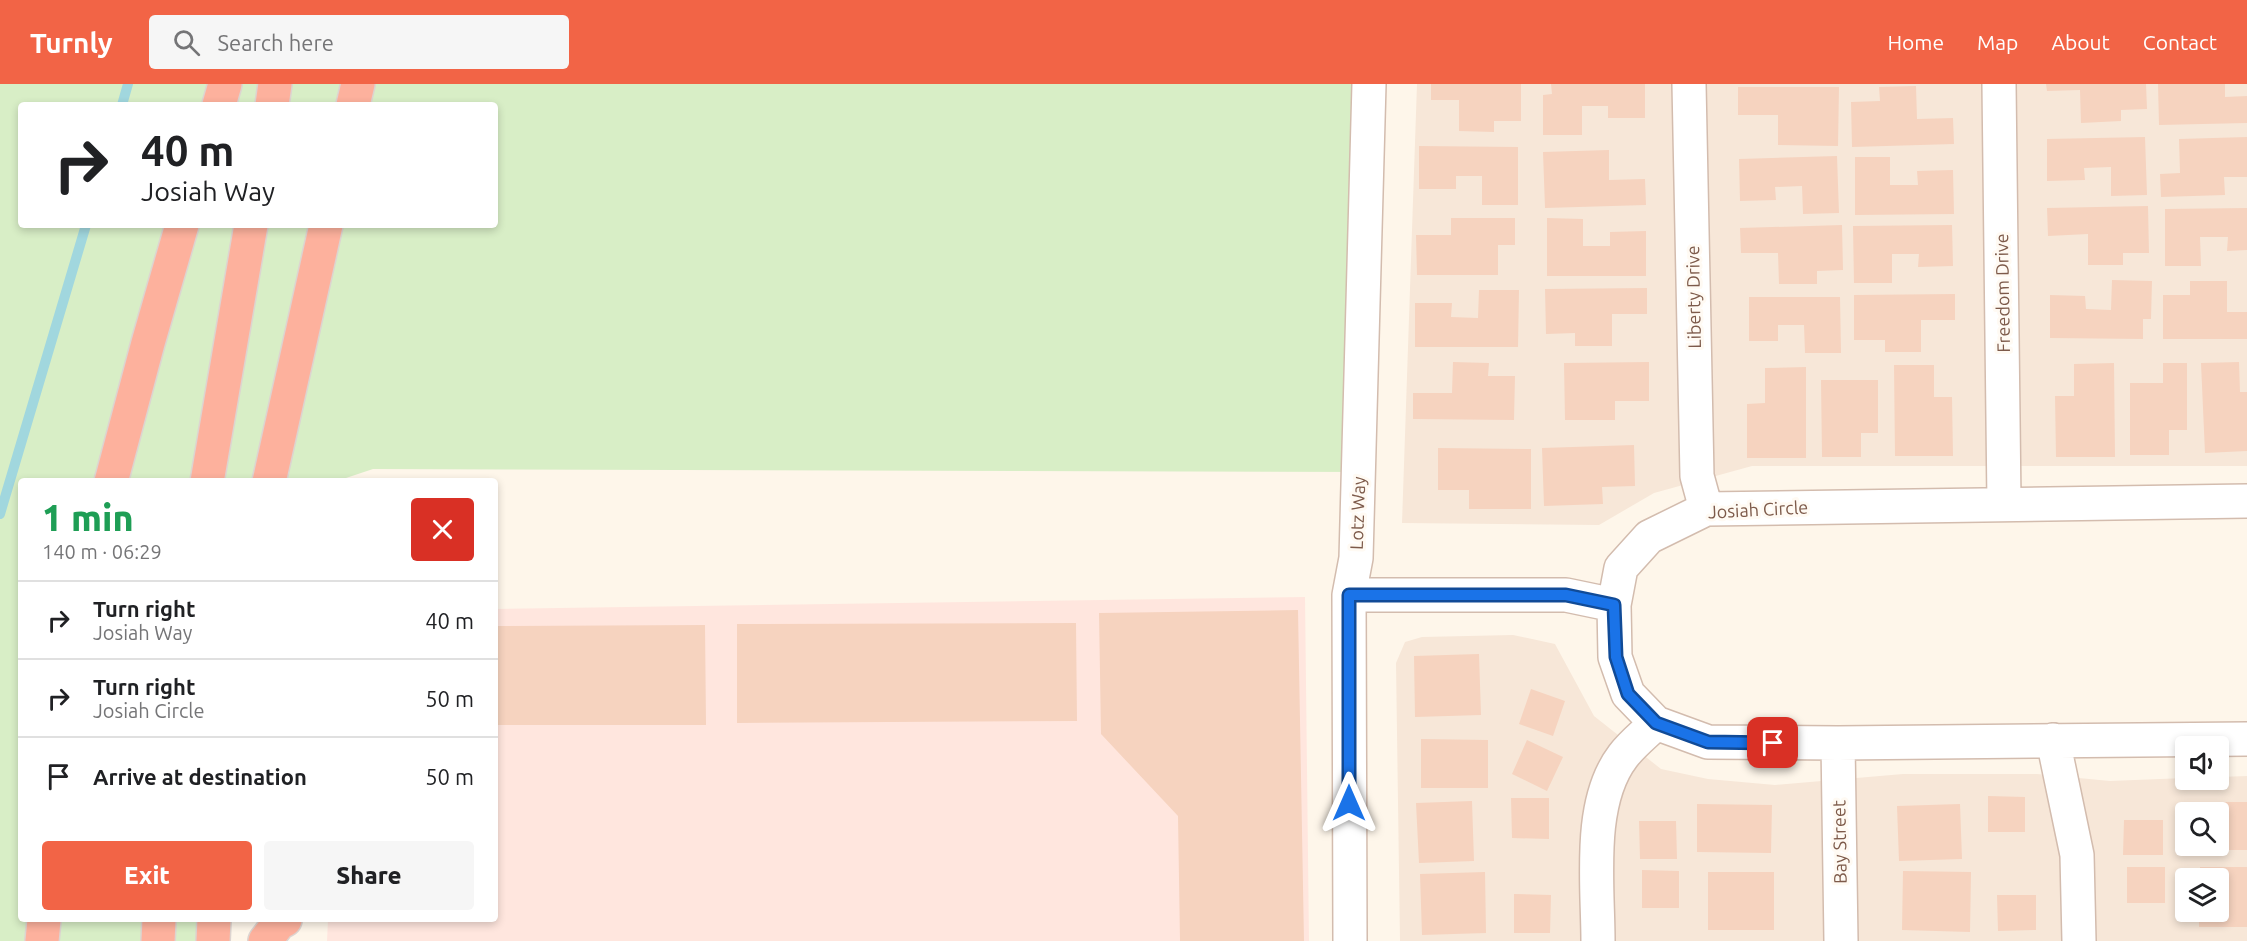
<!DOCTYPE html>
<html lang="en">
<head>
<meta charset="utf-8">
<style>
	body { margin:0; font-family:Ubuntu,sans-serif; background:#f6f6f6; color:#202124; height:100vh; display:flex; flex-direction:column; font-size:22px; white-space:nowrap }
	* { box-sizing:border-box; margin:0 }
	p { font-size:20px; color:#757577 }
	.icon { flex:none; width:33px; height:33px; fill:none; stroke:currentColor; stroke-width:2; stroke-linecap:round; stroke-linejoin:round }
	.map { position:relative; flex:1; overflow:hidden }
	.drawer { position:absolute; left:18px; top:394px; width:480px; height:444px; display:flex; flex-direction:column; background:#fff; border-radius:6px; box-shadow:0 3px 9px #0003 }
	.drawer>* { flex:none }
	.hud { position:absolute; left:18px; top:18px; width:480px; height:126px; border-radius:6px; box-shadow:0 3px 9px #0003; background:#fff; color:#202124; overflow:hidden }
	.buttons { position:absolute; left:2175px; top:652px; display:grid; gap:12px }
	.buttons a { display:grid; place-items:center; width:54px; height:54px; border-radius:6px; background:#fff; box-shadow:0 3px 9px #0003; font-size:30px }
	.pin { position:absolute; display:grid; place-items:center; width:51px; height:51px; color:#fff; margin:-26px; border-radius:12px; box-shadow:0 3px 9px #0006 }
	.me { position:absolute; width:66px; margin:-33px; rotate:0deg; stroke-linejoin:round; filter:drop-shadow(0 0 4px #0008) }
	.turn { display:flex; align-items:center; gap:21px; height:126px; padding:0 24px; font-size:27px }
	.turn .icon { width:78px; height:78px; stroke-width:2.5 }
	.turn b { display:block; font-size:42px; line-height:51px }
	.round { display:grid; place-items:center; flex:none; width:63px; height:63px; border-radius:6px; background:#f6f6f6 }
	.overview { display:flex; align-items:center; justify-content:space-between; height:102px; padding:0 24px }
	h1 { font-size:36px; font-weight:800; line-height:45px; color:#1e9e55 }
	.button { display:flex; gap:12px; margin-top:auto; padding:12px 24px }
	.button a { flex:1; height:69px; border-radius:6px; background:#f26446; color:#fff; font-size:24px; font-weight:800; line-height:69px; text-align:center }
	.button a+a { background:#f6f6f6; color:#202124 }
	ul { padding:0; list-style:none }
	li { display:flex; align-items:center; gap:18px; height:78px; padding:0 24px; border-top:2px solid #e0e0e0 }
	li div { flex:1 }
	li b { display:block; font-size:22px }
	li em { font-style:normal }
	header { display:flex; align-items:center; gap:36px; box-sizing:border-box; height:84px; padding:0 30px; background:#f26446; color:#fff }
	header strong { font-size:28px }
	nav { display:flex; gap:33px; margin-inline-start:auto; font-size:21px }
	.search { width:420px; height:54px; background:#f6f6f6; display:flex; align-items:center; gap:15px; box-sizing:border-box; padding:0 21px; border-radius:6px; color:#757577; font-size:22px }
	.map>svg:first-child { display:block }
	.residential { fill:#f7e7d8; fill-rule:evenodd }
	.commercial { fill:#ffe6de }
	.green { fill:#d8eec6; fill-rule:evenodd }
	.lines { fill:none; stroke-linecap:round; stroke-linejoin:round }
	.stream { stroke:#a1d7de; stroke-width:10 }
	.building { fill:#f6d3bf }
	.minor-casing { stroke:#d3bcae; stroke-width:36 }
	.highway-casing { stroke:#ddd4d0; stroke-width:36 }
	.minor { stroke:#fff; stroke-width:33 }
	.highway { stroke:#fdb19d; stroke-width:33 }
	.route-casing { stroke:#114b97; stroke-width:15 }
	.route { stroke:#1a73e8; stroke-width:10 }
	.labels { text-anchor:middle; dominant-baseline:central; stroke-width:6; stroke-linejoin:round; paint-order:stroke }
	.street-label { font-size:18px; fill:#7d5a4a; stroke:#fffaf3 }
</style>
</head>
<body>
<header>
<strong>Turnly</strong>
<div class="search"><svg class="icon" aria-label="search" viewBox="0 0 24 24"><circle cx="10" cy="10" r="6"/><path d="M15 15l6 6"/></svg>Search here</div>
<nav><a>Home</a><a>Map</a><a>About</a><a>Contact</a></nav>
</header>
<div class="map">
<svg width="2247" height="857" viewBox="0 0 2247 857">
	<rect width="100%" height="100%" fill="#fef6ea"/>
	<path class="residential" d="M1417 0H2247V382H1752L1654 409 1599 441 1402 439Z
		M1513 551 1555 560 1594 632 1661 685 1708 695 1775 701 1903 690H2037L2110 697 2185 694 2186 696H2218L2219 693 2247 692V857H1400L1396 579 1405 558 1422 553ZM2186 729H2218V762H2186ZM2186 795H2218V828H2186Z"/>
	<path class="commercial" d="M1305 513 1309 857H327L328 836H495V525Z"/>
	<path class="green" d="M0 0H1385L1372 388 373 385 334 398H21V836H207L209 857H0ZM21 21H495V141H21Z"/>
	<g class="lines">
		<path class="stream" d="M122 21 128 0
			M0 430 86 141"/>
	</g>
	<path class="building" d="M1431 0H1521V37H1494V48L1459 47V16H1431Z
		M1551 0H1645V34H1608V22H1582V51H1543V11L1552 10Z
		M2046 0H2146L2147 25 2121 26V37L2081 39 2080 6 2047 7Z
		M2158 0H2225V13L2247 12V39L2159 41Z
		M1916 2 1917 35 1953 34 1954 60 1852 63 1851 18 1880 17 1879 3Z
		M1738 3H1839L1838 62 1778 61V31H1738Z
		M2145 53 2147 111 2111 112V83L2084 84 2085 96 2047 97V55Z
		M2247 53V93H2224L2225 111 2161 113 2160 90 2180 89 2179 55Z
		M1419 62 1518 63V121H1482V92H1456V105H1419Z
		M1609 66V96L1645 95 1646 121 1545 124 1543 68Z
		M1837 72 1839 129 1803 130 1802 102 1775 103 1776 116 1740 117 1739 75Z
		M1855 73H1890V101H1918L1917 87 1953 86 1954 130 1855 131Z
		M2148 122 2149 169H2123V181H2088V150L2048 152 2047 124Z
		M2247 124V166L2227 167 2228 153H2200L2201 182H2165V125Z
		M1451 134H1515V161H1498V191H1417L1416 151H1451Z
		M1547 134 1583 135V162H1610V148L1646 147V192H1547Z
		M1842 141 1843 186 1817 187V200H1779L1778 169H1741L1740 144Z
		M1952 141 1953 182 1918 183 1919 170H1892V199H1854L1853 142Z
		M2112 196 2152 197 2151 235H2143V255L2050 254V211L2085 212 2086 225 2111 226Z
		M2190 197H2227V228H2247V255H2163V211H2190Z
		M1647 204V230H1612V262H1575V249L1546 250 1545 205Z
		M1479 206H1519L1518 263H1415V219H1452L1451 233 1478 234Z
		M1955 210V236H1921V268H1885V256H1854V211Z
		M1749 213H1840L1841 269H1805L1804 241H1778V257H1749Z
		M1453 278 1489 279 1488 292H1515L1514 336 1413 335V309H1452Z
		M1649 278V317H1615V336H1565L1564 279Z
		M2239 278 2240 308H2247V367L2205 369 2201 279Z
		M2114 279 2115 373H2056L2055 312H2074V280Z
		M2163 279H2187V346H2169V371H2130V299H2163Z
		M1894 281H1934V313H1952L1953 372H1895Z
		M1806 283V374H1747V320L1765 319V284Z
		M1821 296H1878V349H1861V373H1822Z
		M1634 361 1635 402 1602 403 1603 420 1544 422 1542 364Z
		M1438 364 1531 365V425H1469V406H1438Z
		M1298 526 1304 857H1180L1178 732 1101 650 1099 529Z
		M1076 539 1077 637 737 639V540Z
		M705 541 706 641H495V542Z
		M1479 570 1481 631 1415 633 1414 572Z
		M1531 605 1565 617 1553 652 1519 640Z
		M1421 655 1488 656V704H1421Z
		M1527 656 1563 673 1547 707 1512 690Z
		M1988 712 2025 713V748H1988Z
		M1511 714H1549V755L1512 754Z
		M1472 717 1474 777 1419 779 1416 719Z
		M2186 718H2247V766H2186V762H2218V729H2186Z
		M1697 720 1772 721 1771 769 1697 768Z
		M1960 720 1962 775 1899 777 1897 722Z
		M2124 736H2163V771H2123Z
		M1639 737H1676L1677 775H1640Z
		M2127 783H2165V819H2127Z
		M2200 783H2247V843H2199V828H2218V795H2200Z
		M1642 786 1679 787V824H1642Z
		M1903 787 1971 788 1970 848 1902 846Z
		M1485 788 1486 849 1422 851 1420 790Z
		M1708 788H1774V846H1708Z
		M1514 810 1551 811 1550 849H1514Z
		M1997 811H2036V846L1998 847Z"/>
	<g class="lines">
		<defs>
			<path id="minor" d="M1689 0 1697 392 1706 425
				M1999 0 2004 419
				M2247 417 1706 425 1649 453 1621 484 1614 521 1615 573 1628 610 1656 639 1708 658 1838 659 2247 655
				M1349 511H1566L1614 521
				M2053 656 2077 771 2079 857
				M1838 659 1841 857
				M1350 857 1349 511 1356 474 1369 0
				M1598 857C1598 800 1587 719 1623 672 1632 660 1645 650 1656 639"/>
			<path id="highway" d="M219 21 225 0
				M272 21 275 0
				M353 21 358 0
				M111 398 148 259 182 141
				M207 398 251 141
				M269 398 326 141
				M42 857 44 836
				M158 857 159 836
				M213 857 214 836
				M265 857 279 839 285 836"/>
		</defs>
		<use href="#minor" class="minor-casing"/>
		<use href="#highway" class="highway-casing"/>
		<use href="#minor" class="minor"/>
		<use href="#highway" class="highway"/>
	</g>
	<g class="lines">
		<defs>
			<path id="route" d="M1349 719V511H1566L1614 521 1616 573 1628 610 1656 639 1708 658 1773 659"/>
		</defs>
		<use href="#route" class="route-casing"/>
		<use href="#route" class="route"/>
	</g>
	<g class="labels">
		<g class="street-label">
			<text transform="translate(2002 209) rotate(-91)">Freedom Drive</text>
			<text transform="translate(1693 213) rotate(-91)">Liberty Drive</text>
			<text transform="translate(1758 425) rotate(-3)">Josiah Circle</text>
			<text transform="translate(1357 429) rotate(-88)">Lotz Way</text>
			<text transform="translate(1839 758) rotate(-91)">Bay Street</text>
		</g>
	</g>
</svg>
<div class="buttons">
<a><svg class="icon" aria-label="sound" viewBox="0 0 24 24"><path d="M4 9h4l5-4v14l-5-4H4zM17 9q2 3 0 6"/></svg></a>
<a><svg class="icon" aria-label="search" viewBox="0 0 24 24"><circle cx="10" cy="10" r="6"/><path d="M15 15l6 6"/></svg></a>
<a><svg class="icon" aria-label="layers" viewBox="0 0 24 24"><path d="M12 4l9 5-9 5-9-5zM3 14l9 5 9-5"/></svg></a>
</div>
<div class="pin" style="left:1773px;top:659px;background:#d93025"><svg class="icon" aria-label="arrive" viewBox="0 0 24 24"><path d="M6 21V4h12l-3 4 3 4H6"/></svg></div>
<svg class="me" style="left:1349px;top:719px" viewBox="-20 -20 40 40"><path d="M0-17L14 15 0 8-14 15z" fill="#1a73e8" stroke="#fff" stroke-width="4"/></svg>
<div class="hud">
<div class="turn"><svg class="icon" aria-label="right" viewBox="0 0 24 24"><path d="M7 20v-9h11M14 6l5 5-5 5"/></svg><div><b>40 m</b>Josiah Way</div></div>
</div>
<section class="drawer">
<div class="overview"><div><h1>1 min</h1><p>140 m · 06:29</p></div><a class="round" style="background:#d93025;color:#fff"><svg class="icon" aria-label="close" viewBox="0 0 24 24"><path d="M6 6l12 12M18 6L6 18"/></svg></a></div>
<ul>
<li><svg class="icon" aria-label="right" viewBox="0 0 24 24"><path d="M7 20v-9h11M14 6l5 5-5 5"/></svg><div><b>Turn right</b><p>Josiah Way</p></div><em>40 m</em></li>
<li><svg class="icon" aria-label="right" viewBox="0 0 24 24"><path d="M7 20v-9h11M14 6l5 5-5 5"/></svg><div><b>Turn right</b><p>Josiah Circle</p></div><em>50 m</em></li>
<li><svg class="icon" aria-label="arrive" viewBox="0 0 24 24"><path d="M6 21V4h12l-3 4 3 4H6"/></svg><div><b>Arrive at destination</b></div><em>50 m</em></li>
</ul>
<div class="button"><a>Exit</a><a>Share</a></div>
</section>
</div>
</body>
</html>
